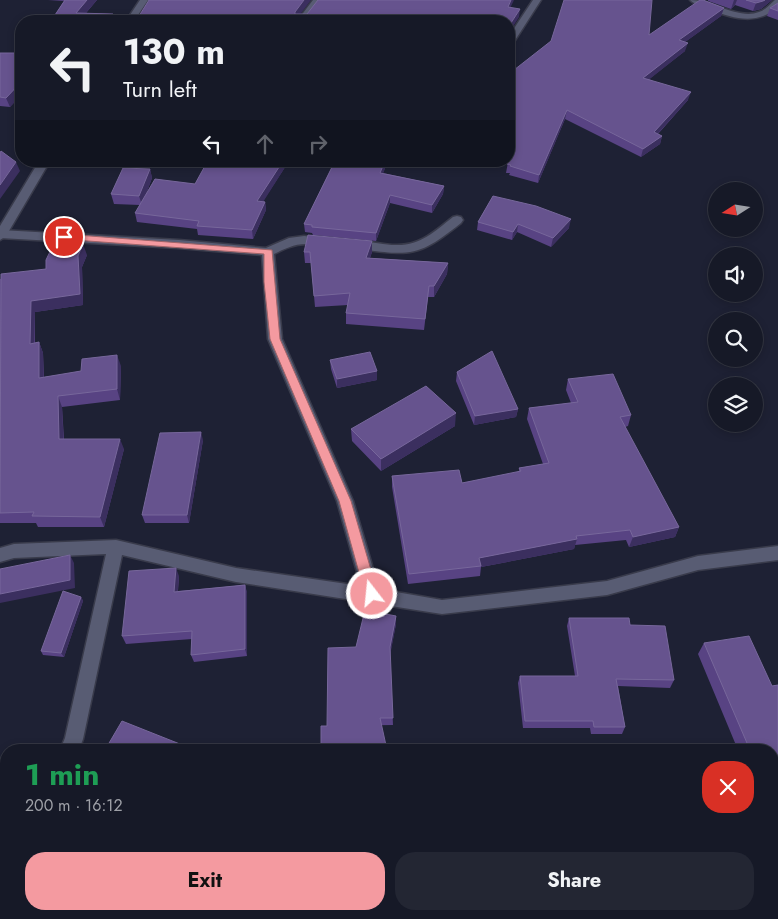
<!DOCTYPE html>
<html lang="en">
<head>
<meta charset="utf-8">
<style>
	body { margin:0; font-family:Jost,sans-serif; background:#232633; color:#f1f3f6; height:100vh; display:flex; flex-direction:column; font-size:19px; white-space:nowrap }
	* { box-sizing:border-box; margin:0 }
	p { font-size:16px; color:#9ea0a7 }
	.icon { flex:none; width:28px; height:28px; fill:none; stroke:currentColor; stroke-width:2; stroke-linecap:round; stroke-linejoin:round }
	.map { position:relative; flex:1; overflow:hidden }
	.details { position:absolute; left:0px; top:744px; width:779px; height:176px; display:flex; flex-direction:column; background:#161927; border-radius:20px 20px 0 0; box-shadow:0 2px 8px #0003,0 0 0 1px #353844 }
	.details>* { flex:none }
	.top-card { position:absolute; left:15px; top:15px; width:500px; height:152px; border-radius:20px; box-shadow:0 2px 8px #0003,0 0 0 1px #353844; background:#161927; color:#f1f3f6; overflow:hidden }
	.needle { width:32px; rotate:258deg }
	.buttons { position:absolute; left:708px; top:182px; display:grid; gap:10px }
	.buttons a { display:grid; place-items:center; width:55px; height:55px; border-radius:50%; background:#161927; box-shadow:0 2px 8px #0003,0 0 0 1px #353844; font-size:25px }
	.pin { position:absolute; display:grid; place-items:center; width:42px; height:42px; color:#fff; margin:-21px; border:2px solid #fff; border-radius:50%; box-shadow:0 1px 5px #0007 }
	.me { position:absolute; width:55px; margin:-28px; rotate:344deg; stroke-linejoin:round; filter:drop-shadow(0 0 4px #0008) }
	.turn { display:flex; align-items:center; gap:18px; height:105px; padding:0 25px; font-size:22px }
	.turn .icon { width:65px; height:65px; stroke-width:2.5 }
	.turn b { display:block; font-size:35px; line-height:42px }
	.lanes { display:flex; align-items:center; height:48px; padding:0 25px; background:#0003; justify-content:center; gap:25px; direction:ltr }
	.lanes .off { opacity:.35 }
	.round { display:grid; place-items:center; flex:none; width:52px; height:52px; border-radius:20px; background:#232633 }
	.head { display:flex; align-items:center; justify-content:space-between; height:85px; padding:0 25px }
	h1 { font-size:30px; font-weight:700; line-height:38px; color:#1e9e55 }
	.action { display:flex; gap:10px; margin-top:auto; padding:10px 25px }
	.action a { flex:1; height:58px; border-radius:20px; background:#f49aa0; color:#111; font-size:20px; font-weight:700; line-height:58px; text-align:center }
	.action a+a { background:#232633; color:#f1f3f6 }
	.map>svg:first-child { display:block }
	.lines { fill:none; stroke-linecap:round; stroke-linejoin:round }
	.street-casing { stroke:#393b4b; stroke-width:3 }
	.secondary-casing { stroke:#393b4b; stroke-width:3 }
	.street { fill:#585c73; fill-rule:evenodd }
	.secondary { fill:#585c73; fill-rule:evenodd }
	.wall { fill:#584383 }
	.shaded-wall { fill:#3b2f5f }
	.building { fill:#66538e; stroke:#77679b }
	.route { fill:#f49aa0; stroke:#9f6468 }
</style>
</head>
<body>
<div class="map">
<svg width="778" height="919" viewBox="0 0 778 919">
	<rect width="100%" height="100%" fill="#1e2134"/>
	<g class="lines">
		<defs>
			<path id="street" d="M313 0H322L306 21H297Z
				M533 0H541L512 45 509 46V36Z
				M690 0C712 0 739 20 759 12 766 10 770 4 775 0H778V7C758 25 734 19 711 10 704 7 695 5 690 0Z
				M457 216 461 217 463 220 461 223C424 252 415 257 368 250 361 249 351 250 346 244 352 237 384 245 395 245 420 246 434 232 453 217Z
				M0 230 179 240 266 248 289 238 304 236 331 239 333 242C327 249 314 244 306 244 294 244 284 249 274 254L282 339 353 501 379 589 442 600 607 581 698 556 778 546V560L698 570 607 595 442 614 236 582 122 555 83 739 79 750H60L65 738 106 554 14 558 0 562V548L14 544 116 540 236 568 361 586 337 501 268 339 262 255 179 248 0 238Z
				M6 873V905L0 907V875Z"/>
			<path id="secondary" d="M140 0H148L134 21H126Z
				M39 161H50L6 236 0 240V226Z"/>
		</defs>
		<use href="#street" class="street-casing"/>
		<use href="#secondary" class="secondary-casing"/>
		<use href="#street" class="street"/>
		<use href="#secondary" class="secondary"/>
	</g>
	<path class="wall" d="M48 0H97L86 13 113 14 115 21H51L64 1Z
		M708 0H772L761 9 753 11 735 5 731 9 708 1Z
		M778 3V20L767 16 770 8Z
		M724 8 721 16 685 42V51L649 79 688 100 658 134 662 136 660 144 641 157 565 119 538 183 509 175 510 173H506L508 162 504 161H509V80L649 35Z
		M0 53H21V95L10 107 0 106Z
		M289 161 263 201 265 202 266 210 253 239 198 235 197 229 137 222 135 213 140 205 114 204 111 194 150 169 152 178 145 197 195 184 221 166Z
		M335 161H388L383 173 444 186 443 194 432 213 390 203 376 241 313 235 312 233 305 232 304 224Z
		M493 196 569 228 551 247 517 232 512 240 477 230 478 222Z
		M372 241V252L370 258 448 263 447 274 434 297H428L424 330 346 324V313L348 305 315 307 311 263H305L304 252Z
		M87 255 82 267 83 305 35 312V343L39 342 43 353 44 377 121 366 120 400 62 407 64 439 124 449 104 527H38L36 523H0V279L46 269Z
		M330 360 377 371V380L337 388 331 369Z
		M457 372 518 409 516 417 474 425 456 381Z
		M568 379 631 415 628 426 625 427 679 527 675 537 629 547 626 540 575 545 574 549 481 567 480 576 408 584 392 487V476L462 483 519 472V468L543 464 527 419 529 408 571 403 566 390Z
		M455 426 381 471 352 441 351 429Z
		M203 440 189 523H145L142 515Z
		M179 576 178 591 245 585 247 593V656L194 662 191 655 192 639 126 644 122 636Z
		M81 597 83 601 64 657 43 655 41 651Z
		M396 616V624L390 654 393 725 327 726 356 647Z
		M569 618 630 625 674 680 670 688 618 686 625 727 622 734H591L590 728H523L518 683 520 676H575L567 626Z
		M704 643 772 686 778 685V844L772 845V750H738L698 654Z
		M522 914H622L624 919H523Z
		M684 914H761L763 919H686Z"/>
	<path class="shaded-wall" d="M87 0H97L79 21 76 13Z
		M304 0H311L296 20 295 12Z
		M511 0H514L507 15 508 7Z
		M734 0H737L735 5 731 9Z
		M765 0H772L761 9 753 11 756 3Z
		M724 8 721 16 677 48 679 40Z
		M520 9 519 17 509 33V26Z
		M113 14 115 21H107Z
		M688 43 685 51 641 86 643 78Z
		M21 82V95L10 107 6 98Z
		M691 92 688 100 652 140 654 132Z
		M567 110 565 119 538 183 539 175Z
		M662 136 660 144 641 157 643 149Z
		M283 161H289L258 210 257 201Z
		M385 161H388L380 181V173Z
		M16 162 20 171 0 199V185Z
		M150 169 152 178 142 205 139 196Z
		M444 186 443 194 432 213V205Z
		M390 195V203L376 241V233Z
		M265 202 266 210 253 239 252 230Z
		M571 219 569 228 551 247 553 238Z
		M518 224 517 232 512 240 513 232Z
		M372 241V252L366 270V258Z
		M83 244 87 255 82 267 83 305 35 312 34 355 30 344 31 301 78 256Z
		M448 263 447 274 434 297V286Z
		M39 342 43 353 44 389 39 378Z
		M117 355 121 366 120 400 117 389Z
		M377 371V380L337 388V379Z
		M58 396 62 407 64 449 59 439Z
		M518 409 516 417 474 425 475 416Z
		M456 413 455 426 381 471V459Z
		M201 432 203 440 189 523 187 515Z
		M120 439 124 449 104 527 100 517Z
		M679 527 675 537 629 547 633 537Z
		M577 539 574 549 481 567 479 558Z
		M70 555 74 563 75 588 0 603V594Z
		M176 568 179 576 177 600 174 592Z
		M245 585 247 593V656L245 649Z
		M81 597 83 601 64 657 61 653Z
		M396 616V624L390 656V647Z
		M778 838V844L772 845V840Z
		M235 914H241L239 919H233Z
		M335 914H355L335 919H314Z
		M419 914H439L418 919H409V916Z
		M584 916 582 919H571Z"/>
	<path class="building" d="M65 0H87L76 13 113 14 107 21H51Z
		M149 0H304L295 12V14H307L318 0H511L508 7 520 9 509 26V21H136Z
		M564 0H652L649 35 700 0H703L724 8 679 40 688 43 643 78 691 92 654 132 662 136 643 149 567 110 539 175 510 166 511 165 507 164 512 154 509 153V80L514 70 551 41Z
		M746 0H765L763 1 756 3Z
		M778 3V11L770 8Z
		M0 53H21V82L6 98 0 97Z
		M1 151 16 162 0 185V153Z
		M224 161H283L257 201 265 202 252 230 197 226 199 221 135 213 155 179 195 184 206 164 221 166Z
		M335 161H385L380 173 444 186 432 205 390 195 376 233 312 227V225L304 224Z
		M123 168 150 169 139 196 111 194Z
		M493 196 536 206 571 219 553 238 518 224 513 232 478 222Z
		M308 235 372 241 366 258 448 263 434 286H429L425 319 346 313 350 293 314 296 310 252H304Z
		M54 243 83 244 78 256 80 294 31 301 30 344 39 342V378L81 371 82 359 117 355V389L58 396 59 439H120L100 517 32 516 34 512 0 513 1 274 46 269V260Z
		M492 351 518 409 475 416 457 372Z
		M370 352 377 371 337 379 330 360Z
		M613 374 631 415 620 417 679 527 633 537 630 530 576 536 577 539 479 558 481 566 409 574 392 476 459 470 462 483 521 471 519 468 549 463 529 408 578 402 568 379Z
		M426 386 456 413 381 459 351 429Z
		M201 432 187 515H142L160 433Z
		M70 555V580L0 594V569Z
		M176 568 174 592 245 585V649L191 655 192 631 122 636 129 571Z
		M63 591 81 597 61 653 41 651Z
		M365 610 396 616 390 647 393 718H380L387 750H321V726H327L328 648 356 647Z
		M569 618H629L630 625 665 626 674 680 616 679 625 727H594L593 721H525L520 676H578Z
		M749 636 772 686 778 685V838L772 840V750H750L704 643Z
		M122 721 195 750H105Z
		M83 914H235L233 919H80Z
		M290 914H335L314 919H291Z
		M355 914H419L409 916V919H354Z
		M526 914H622L624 919H585L584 916 571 919H527Z
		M694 914H761L763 919H695Z"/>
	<path class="route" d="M64 234 272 250 280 339 351 501 378 594 376 598 372 600 367 598 365 594 339 501 270 339 264 282V254L61 239V235Z"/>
</svg>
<div class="buttons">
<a><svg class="needle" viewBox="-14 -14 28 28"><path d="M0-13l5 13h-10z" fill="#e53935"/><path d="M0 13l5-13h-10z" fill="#9ea0a7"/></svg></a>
<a><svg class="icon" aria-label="sound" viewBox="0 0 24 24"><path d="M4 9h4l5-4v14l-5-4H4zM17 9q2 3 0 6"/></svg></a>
<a><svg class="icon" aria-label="search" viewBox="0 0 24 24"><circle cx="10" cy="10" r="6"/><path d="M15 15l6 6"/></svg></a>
<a><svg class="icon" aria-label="layers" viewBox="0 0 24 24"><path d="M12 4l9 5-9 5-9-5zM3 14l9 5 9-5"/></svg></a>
</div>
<div class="pin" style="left:64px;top:237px;background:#d93025"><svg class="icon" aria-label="arrive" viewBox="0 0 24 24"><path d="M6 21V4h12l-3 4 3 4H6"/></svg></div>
<svg class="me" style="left:372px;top:594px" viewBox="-20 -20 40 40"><circle r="17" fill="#f49aa0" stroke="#fff" stroke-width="3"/><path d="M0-11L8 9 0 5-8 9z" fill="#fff"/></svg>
<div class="top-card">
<div class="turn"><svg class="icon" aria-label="left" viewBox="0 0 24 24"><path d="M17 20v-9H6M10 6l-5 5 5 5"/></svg><div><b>130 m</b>Turn left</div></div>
<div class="lanes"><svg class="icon" aria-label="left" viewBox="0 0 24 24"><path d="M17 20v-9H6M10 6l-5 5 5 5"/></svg><svg class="icon off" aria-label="ahead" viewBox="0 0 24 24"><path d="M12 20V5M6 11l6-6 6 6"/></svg><svg class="icon off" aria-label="right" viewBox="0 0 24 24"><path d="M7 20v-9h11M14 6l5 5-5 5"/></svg></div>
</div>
<section class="details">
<div class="head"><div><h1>1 min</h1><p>200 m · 16:12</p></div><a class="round" style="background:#d93025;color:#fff"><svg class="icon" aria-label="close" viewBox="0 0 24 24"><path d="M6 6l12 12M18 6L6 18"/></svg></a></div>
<div class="action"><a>Exit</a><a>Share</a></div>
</section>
</div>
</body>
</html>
